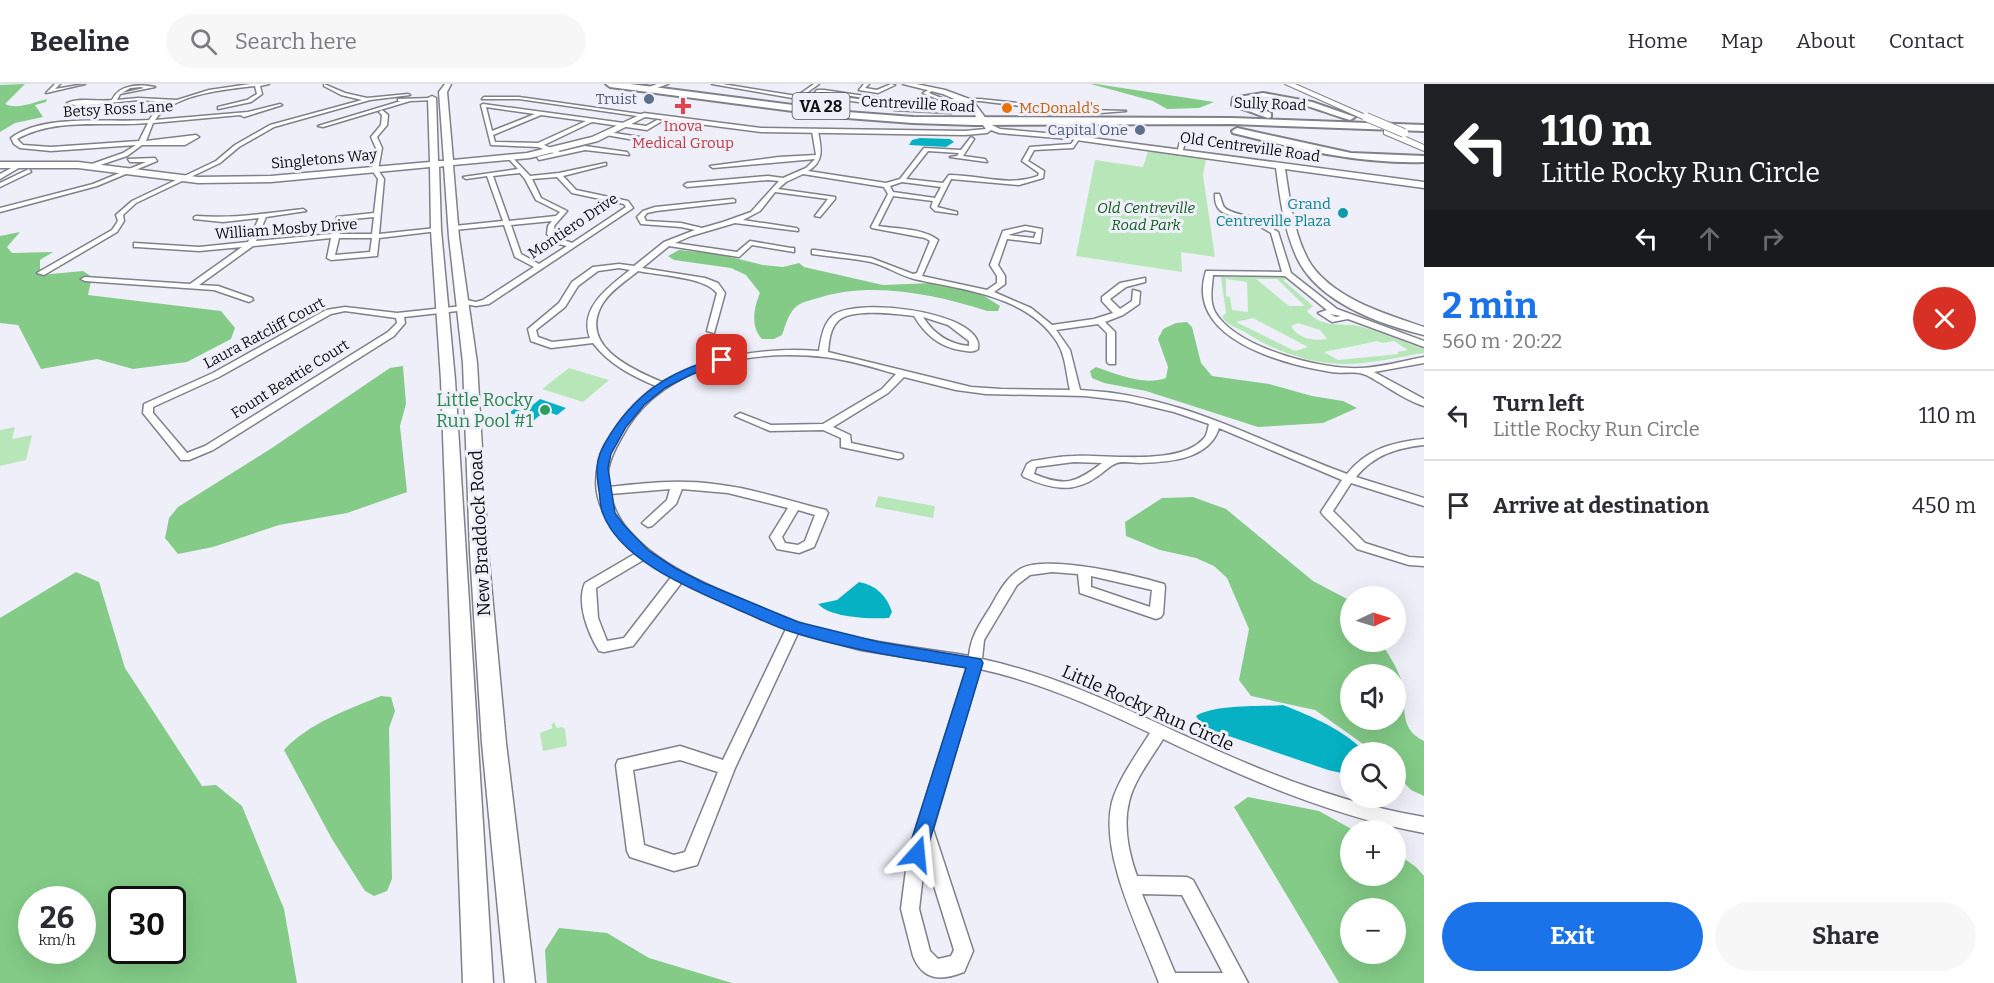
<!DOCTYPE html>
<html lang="en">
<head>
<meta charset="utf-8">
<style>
	body { margin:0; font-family:Bitter,serif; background:#f7f7f7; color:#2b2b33; height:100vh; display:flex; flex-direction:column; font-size:22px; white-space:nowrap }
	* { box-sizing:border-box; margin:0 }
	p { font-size:20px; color:#7c7c81 }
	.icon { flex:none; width:33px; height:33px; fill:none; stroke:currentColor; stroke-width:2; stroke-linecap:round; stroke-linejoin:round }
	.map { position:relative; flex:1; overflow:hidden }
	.side { display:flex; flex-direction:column; background:#fff; width:570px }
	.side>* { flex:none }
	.hud { background:#202124; color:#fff; overflow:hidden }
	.needle { width:39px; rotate:86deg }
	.tools { position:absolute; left:1340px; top:502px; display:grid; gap:12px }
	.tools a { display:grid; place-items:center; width:66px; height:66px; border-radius:50%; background:#fff; box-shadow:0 6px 24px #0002; font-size:30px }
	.speed { position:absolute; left:18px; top:802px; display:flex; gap:12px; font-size:30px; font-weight:700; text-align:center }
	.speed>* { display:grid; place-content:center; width:78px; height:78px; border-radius:50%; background:#fff; box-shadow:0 6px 24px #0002; line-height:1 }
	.speed small { font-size:15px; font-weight:400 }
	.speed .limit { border:3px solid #111; border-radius:9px; background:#fff; color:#111 }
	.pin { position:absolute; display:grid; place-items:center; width:51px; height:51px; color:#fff; margin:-26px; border-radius:12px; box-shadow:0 3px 9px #0006 }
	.me { position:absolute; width:66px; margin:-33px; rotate:18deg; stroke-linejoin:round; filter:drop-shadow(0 0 4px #0008) }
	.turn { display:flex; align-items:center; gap:21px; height:126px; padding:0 18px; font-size:27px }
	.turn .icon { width:78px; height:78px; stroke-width:2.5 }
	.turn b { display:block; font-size:42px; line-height:51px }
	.lanes { display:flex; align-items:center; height:57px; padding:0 18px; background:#0003; justify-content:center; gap:30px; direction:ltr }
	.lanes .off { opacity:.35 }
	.round { display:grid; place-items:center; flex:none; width:63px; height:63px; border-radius:32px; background:#f7f7f7 }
	.overview { display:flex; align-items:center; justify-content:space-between; height:102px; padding:0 18px }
	h1 { font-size:36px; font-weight:700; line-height:45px; color:#1a73e8 }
	.cta { display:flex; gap:12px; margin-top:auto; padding:12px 18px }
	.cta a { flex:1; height:69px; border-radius:36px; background:#1a73e8; color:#fff; font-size:24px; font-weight:700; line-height:69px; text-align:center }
	.cta a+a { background:#f7f7f7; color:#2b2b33 }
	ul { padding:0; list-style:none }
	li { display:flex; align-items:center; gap:18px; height:90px; padding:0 18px; border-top:2px solid #e1e1e2 }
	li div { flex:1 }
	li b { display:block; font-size:22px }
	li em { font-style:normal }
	header { display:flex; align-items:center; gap:36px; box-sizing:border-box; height:84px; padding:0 30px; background:#fff; border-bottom:2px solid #e1e1e2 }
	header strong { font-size:28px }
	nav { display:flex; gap:33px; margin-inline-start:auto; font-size:21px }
	.search { width:420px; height:54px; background:#f7f7f7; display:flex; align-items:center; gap:15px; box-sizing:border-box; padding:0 21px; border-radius:33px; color:#7c7c81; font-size:22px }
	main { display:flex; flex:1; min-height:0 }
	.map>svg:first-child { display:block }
	.green { fill:#b7e7b8; fill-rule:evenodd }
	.forest { fill:#83cb87; fill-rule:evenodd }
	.water { fill:#06b1c4 }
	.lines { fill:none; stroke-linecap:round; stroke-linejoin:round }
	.street-casing { stroke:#80808a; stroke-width:3 }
	.secondary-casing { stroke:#80808a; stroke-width:3 }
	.primary-casing { stroke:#80808a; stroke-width:2 }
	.highway-casing { stroke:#80808a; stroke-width:4 }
	.street { fill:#fff; fill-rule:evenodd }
	.secondary { fill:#fff; fill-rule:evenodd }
	.primary { fill:#fff; fill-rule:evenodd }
	.highway { fill:#fff; fill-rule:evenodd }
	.primary-bridge-casing { stroke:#80808a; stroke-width:10; stroke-linecap:butt }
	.primary-bridge { stroke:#fff; stroke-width:8 }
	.route { fill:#1a73e8; stroke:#114b97; stroke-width:1.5 }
	.service-dot { fill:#5c6f8a; stroke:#efeffa; stroke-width:2 }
	.health-dot { fill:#e0444e; stroke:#efeffa; stroke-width:2 }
	.food-dot { fill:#e8710a; stroke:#efeffa; stroke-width:2 }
	.culture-dot { fill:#0f9aa8; stroke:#efeffa; stroke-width:2 }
	.leisure-dot { fill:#2e9e5b; stroke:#efeffa; stroke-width:2 }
	.labels { text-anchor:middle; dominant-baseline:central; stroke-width:6; stroke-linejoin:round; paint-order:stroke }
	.far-service-label { font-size:15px; fill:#4e5e75; stroke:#efeffa; text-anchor:end }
	.far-street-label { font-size:15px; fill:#0f0f12; stroke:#efeffa }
	.far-food-label { font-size:15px; fill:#c56008; stroke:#efeffa; text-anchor:start }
	.far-health-label { font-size:15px; fill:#be3a42; stroke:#efeffa }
	.far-culture-label { font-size:15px; fill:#0d838f; stroke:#efeffa; text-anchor:end }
	.far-park-label { font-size:15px; font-style:italic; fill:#125d1f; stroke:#efeffa }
	.shield { fill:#efeffa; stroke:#525258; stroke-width:1.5 }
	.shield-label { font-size:16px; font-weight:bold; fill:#0f0f12 }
	.leisure-label { font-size:18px; fill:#27864d; stroke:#efeffa; text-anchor:end }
	.street-label { font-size:18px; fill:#0f0f12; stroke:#efeffa }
</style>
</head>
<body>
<header>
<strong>Beeline</strong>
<div class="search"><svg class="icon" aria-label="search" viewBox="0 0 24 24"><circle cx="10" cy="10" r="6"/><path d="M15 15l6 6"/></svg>Search here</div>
<nav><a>Home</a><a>Map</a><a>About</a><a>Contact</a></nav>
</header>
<main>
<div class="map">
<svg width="1424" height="899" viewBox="0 0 1424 899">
	<rect width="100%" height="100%" fill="#efeffa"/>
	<path class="green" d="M1148 67 1206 75 1203 91 1215 173 1181 168 1182 188 1076 172 1095 76 1143 83Z
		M1282 192 1287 195 1283 196 1313 222 1307 227C1320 242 1334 240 1351 241 1364 241 1409 260 1424 265V269C1398 273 1371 280 1345 280 1314 281 1274 267 1248 250 1238 243 1230 244 1222 233L1226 229 1221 193ZM1226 195 1247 198 1248 228 1232 226 1230 213 1226 212ZM1256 195H1277L1305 222H1289ZM1253 234 1308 263 1295 267 1236 238ZM1298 239 1320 246 1327 255C1314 257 1298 255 1291 242ZM1378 257 1382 259 1394 257 1408 266 1397 268 1399 270 1338 276 1324 268Z
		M569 284 609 296 583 318 542 305Z
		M15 343 12 355 32 351 26 376 0 382V346Z
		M878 412 935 422 933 434 875 423Z
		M554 638 557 644 562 643 565 645 567 662 543 667 540 649 553 644 551 641Z"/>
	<path class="forest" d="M25 0 5 20C18 26 34 18 47 15L46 18 35 21 43 33 15 39 0 48V1Z
		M1091 0H1096L1214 18 1199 24 1167 25 1153 17Z
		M20 148 7 163 12 169 53 168 40 176V191L83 187 92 193 88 211 221 227 235 244 231 255 187 278 133 285 97 275 41 285 18 241 0 239V152Z
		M679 166 718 170 763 181 783 183 799 179 804 183 883 201 933 199 965 206 984 212 1000 222 998 227H987C934 210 872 197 818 214 812 216 805 217 800 220 789 226 786 240 782 251L774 255H762C750 243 754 223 760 209L746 191 731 184 674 176 668 172Z
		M1187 238 1192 243 1201 279 1212 292 1269 300 1312 312 1343 317 1357 324 1323 339 1258 343 1146 307 1104 299 1092 294 1090 287 1096 283C1117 290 1143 302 1166 294L1168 283 1158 255 1163 245 1176 239Z
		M403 282 406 320 400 342 407 408 347 429 279 441 213 463 178 470 165 454 169 434 178 423 272 364 381 290 390 284Z
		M1193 413 1226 425 1313 497 1349 516 1350 558H1380C1388 569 1396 582 1401 595 1409 618 1395 643 1424 657V712L1411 706 1395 689V669H1376L1315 626 1251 612 1239 596 1249 545 1227 494 1214 482 1196 474 1160 466 1126 452 1125 438 1162 414ZM1350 591H1395V636H1350Z
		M76 488 99 498 125 584 202 702 216 701 242 722 284 825 297 899H0V534ZM32 816H82V867H32ZM122 816H172V867H122Z
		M381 612 391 613 395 627 389 644 392 795 387 807 374 812 365 807 332 755 284 666C309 639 347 626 381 612Z
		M1248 713 1319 727 1355 747H1350V792H1395V768L1416 783 1424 792V899H1339L1234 723ZM1350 825H1395V870H1350Z
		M559 844 607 849 649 874 732 899H547L545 866Z"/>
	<path class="water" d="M920 54 950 55 954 58 946 63 909 61 912 56Z
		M540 315 566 324 557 331 545 327 533 337 509 329 514 325 524 328Z
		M859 498C876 501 887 512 892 528L889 534C870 535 831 534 818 520L837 516Z
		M1283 621C1313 633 1343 645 1366 669H1350V691L1328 686 1211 646 1201 640 1196 632C1216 620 1259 623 1283 621Z"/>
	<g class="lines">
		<defs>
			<path id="street" d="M55 0H60L55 5 85 0 46 9Z
				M250 0H269L260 2 262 10 251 18 218 25V23L247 16 257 10 255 2C227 5 172 10 155 36L248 28 280 20 282 21 244 33 240 31 153 39 146 57 196 51 199 53 185 61H142L127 72 91 84 89 81 123 69 136 61 51 67 20 64 14 60 11 54C44 29 109 39 149 36L154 29 171 18 138 16 78 22 67 19C81 13 96 18 112 16 119 0 140 0 155 3L120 10 117 16 138 14 177 16 209 6ZM141 3 144 4 122 9 130 4ZM148 39 139 57 51 63 23 61 17 55C56 33 105 43 148 39Z
				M324 0 345 9 367 14 408 10 410 11 370 16 274 43 239 63 220 79 136 119 123 131 124 137 117 148 44 191 37 189 112 146 118 137 116 131 132 117 216 77 235 61 270 41 362 16 341 11 324 2Z
				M712 0H722L797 12 814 0H819L798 15Z
				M864 0H869L865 4 877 6 891 0 895 1 878 9 859 6Z
				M932 4 934 5 929 9 944 15H980L1087 26 1126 27 1087 30 980 17H949L954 27 951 29 894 26 948 25 944 18 923 9Z
				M817 6H824L899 17 890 22 812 12ZM820 8H824L892 18 889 19 818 10Z
				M484 13H519L647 31 644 33 519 15H482Z
				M432 14 434 16 410 17 323 43 318 42 401 17H398V15Z
				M483 20 646 42 657 36 662 37 647 46 592 38 544 61 560 68 585 62 627 68 629 71 585 66 539 76 537 73 554 69 538 63 491 61 481 21ZM486 23 535 30 492 47ZM541 31 586 37 538 59 495 58 493 51Z
				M382 26 388 31 387 41 377 53 382 64 378 86 384 95 379 150 436 144 438 145V147L379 154 377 172 331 176 327 174 331 154 253 162 199 201 218 202 252 214 253 216 249 218 214 206 85 197 81 195 85 193 190 200 242 163 199 167 137 163H134V159L199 163 248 158 259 134 223 138 194 135V133L196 132C233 135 267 129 303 125L306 127 266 133 256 157 332 150 337 133 374 129 378 95 372 86 376 64 371 53 381 41 382 31 379 28ZM374 133 372 150H339L342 136ZM339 154H372L370 168 335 171Z
				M815 45 818 47C821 64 825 77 808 87L886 99 900 95 924 64 961 66 971 53 974 55 963 72 985 75 987 78 950 73 957 72 959 69 928 67 906 95 943 99 949 91C979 91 1009 103 1038 92L1039 89 1022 77 1030 63 1071 60 1075 55H1079L1073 64 1034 66 1028 77 1044 87 1043 94 1019 101 951 95 937 123 957 128V130L935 127 931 123 933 117 893 112 878 142C896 145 923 144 938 156L922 192 987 206 997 199V192L990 181 1003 147 1025 142 1042 145 1040 159 1007 155 998 181 1005 192V200L994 208 1031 224 1052 241 1094 235 1113 229 1102 217V213L1120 199 1145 194V198L1126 203 1110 215 1120 225 1132 217 1133 206 1140 208 1139 220 1123 231 1105 238 1115 248V280H1109L1107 278V249L1098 240 1056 246 1070 266 1080 306C1183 311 1254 356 1347 390 1367 365 1393 358 1424 355V361C1396 364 1374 371 1356 393L1424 414V422L1351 399 1333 427 1365 459 1409 473 1424 474V482L1409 481 1357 465 1323 431 1321 428 1342 396 1219 344C1209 376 1168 378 1140 379 1133 379 1123 377 1117 379 1110 381 1103 389 1098 392 1073 410 1051 405 1024 393L1022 391 1027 380 1032 377C1046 375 1060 372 1074 372 1107 370 1182 383 1205 353 1207 350 1208 344 1209 340L1174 328 1127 317 1085 312 986 310 956 306 904 293 888 309 833 343 850 351 851 359 902 370 903 372 902 374 898 375 841 363V354L823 346 770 347 735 332 740 329 771 341 823 340 882 305 896 290C872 283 849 276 824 273 755 265 667 280 627 344 617 361 604 382 608 403 643 399 679 395 714 400 752 404 789 417 826 426L828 429 814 463 799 469 777 465 770 453 788 424 728 409 682 405 676 420 652 442 648 443 642 439 667 416 670 405 610 410C613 423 619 435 628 446 659 482 709 502 752 520 776 530 800 541 825 547 872 559 921 564 969 572 971 551 980 540 991 522 999 508 1007 492 1022 484 1050 471 1134 491 1164 500L1165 503 1163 530 1161 533 1156 535 1080 509 1078 490 1052 488 1030 491 1017 501 984 556 982 575C1065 593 1140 632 1216 666 1283 696 1351 721 1424 733V749C1332 732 1247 695 1163 655 1151 675 1134 696 1129 718 1123 742 1129 770 1137 792L1187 793 1193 796 1248 899H1159C1141 850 1099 770 1112 718 1119 694 1137 670 1150 649 1096 623 1039 598 980 585L933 745 973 867 964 888C941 897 923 897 913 872L901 825 908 770 967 583 861 566 798 549 735 684 697 781 674 787 630 773 627 767 616 681 618 676 680 662 723 676 786 545 732 522 682 498 633 562 604 568 599 567C588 549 576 519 585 499L638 468C624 456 610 442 602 425 581 379 621 328 656 302 632 292 609 280 593 259L551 264 531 257 528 245 559 219 572 198 593 183 619 180 634 182 664 158 695 146 681 143 641 140 637 133 643 127 655 123 733 115 735 116V118L656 127 647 129 644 133 646 137 681 139 702 144 723 138 751 128 779 97 768 96 687 103 684 101 687 99 768 92 783 94 806 84 815 75 713 84 710 82 779 73 816 71 812 47ZM803 90 884 103 888 110 871 143 872 144 925 154 930 157 917 189 913 190 871 174 815 166H812V170C832 173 852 174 871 178 886 182 899 191 914 195 963 206 1027 211 1057 258 1066 272 1066 290 1070 306L1001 305 971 303 828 268C829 258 830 244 838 237 851 224 896 230 914 232 925 250 938 262 960 266 967 267 973 269 978 265 978 262 979 259 977 256 963 226 860 215 835 230 823 238 821 255 819 267 764 263 711 272 662 298 631 285 577 261 603 219 611 206 626 197 638 187 658 191 705 193 717 209L707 247 714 249 725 209 718 199 705 194 642 184 669 162 739 173 752 161 794 168V164H791L750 157 737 168 675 159 691 152 735 139 798 147V145L796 144 743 136 760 127 775 108 828 115 815 132 820 133 835 115V113L778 105 786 98ZM902 98 941 103 935 114 893 108 890 102ZM1025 146 1036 148 1034 154 1008 151ZM619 184 630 186C610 202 578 224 590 254L552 258 538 253 536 246 565 223 578 202 598 187ZM923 233 948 241 969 257V262C948 260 934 250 923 233ZM1074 378 1102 379C1076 399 1065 403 1034 390L1036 383ZM798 426 815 431 805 457 798 461 785 459 782 453ZM645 475 672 492 624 554 607 557 598 534 596 504ZM1091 492 1152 506 1150 523 1091 503ZM680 676 718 688 685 768 674 771 644 761 633 686ZM925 773 954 866 951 872 938 875 930 867 919 825ZM1142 810 1182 811 1223 889H1175Z
				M608 48 646 54 649 56 646 58 606 51Z
				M1190 54 1192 57 1185 59 1182 69 1177 70 1180 57Z
				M511 72 530 92 559 89 606 79V81L563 92 576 106 628 117 633 124 489 220 476 222 459 219 458 217 462 215 476 218 483 216 534 183 515 173 504 141 454 146 451 144 454 142 503 137 487 92 466 95 463 93 518 85 508 74ZM520 89 525 95 536 116 560 128 556 132 509 137 493 92ZM557 93 572 109 624 120 626 123 572 159 561 155 555 150 554 142 567 127 541 114 532 95ZM552 137 548 142 547 150 555 159 567 162 539 180 521 170 511 141Z
				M155 74 157 77 97 102 0 128V124L93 100 146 78H130L128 75Z
				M17 81 22 82 0 95V90Z
				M29 85 31 88 0 103V99Z
				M1215 110H1219C1221 114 1222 120 1224 123 1232 133 1280 136 1293 139V141L1291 142 1262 138 1278 148 1291 189 1337 225 1424 257V263L1348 235 1332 238 1318 229 1327 226 1285 192 1213 191C1212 203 1209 217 1215 228 1236 264 1321 286 1361 284 1382 283 1403 277 1424 273V279L1374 288 1424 315V322C1407 317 1391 305 1375 296 1372 294 1367 291 1363 290 1354 287 1341 290 1331 288 1283 280 1184 255 1206 187L1282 188 1271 149C1264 145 1257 140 1249 137 1232 129 1214 134 1215 110ZM1330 230 1341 232 1336 233Z
				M463 222 467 224 466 226 404 233 405 239 394 252 213 366 189 376H181L143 329 144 320 213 289 326 226 345 223 397 229ZM345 227 396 234 397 239 388 248 205 362 187 369 153 329V323L219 293 331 230Z"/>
			<path id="secondary" d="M445 0H451L447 8 453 76 527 69 592 53 644 29 761 44 965 47 986 45 966 20 943 10 903 0H916L945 6 972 16 990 40 1000 45 1069 51 1424 98V104L1285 85C1290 116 1294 155 1312 182 1337 216 1386 230 1424 243V251C1379 240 1318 218 1297 174 1284 146 1280 114 1276 84L1069 55 999 49 991 46 987 49 965 51 761 48 645 33 598 57 530 74 453 81 459 153 477 279 488 467 506 659 535 899H505L482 659 470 467 463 279 449 153 444 82 439 83 441 146 455 296 493 899H463L441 296 431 146 430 83 271 98 198 99 78 84H0V78H78L198 93 271 92 430 78 428 14 432 12 436 14 438 77H444L439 8Z
				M657 0H668L648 7 644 5Z"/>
			<path id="primary" d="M1285 0H1295L1370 33 1363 35Z
				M1384 46H1390L1424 61V67L1384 50Z"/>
			<path id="highway" d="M606 0H630L847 28 913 33 1232 34 1424 41V47L1232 40 975 41 913 39 847 34 610 3Z
				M1263 9 1312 18 1355 33 1350 36C1315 26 1278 6 1241 17L1271 29V33L1268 34 1232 21 1233 14Z
				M1237 44 1351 69 1424 72V78C1358 80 1297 65 1233 49L1232 47Z"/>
		</defs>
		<use href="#street" class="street-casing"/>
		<use href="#secondary" class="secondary-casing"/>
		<use href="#primary" class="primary-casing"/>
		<use href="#highway" class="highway-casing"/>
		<use href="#street" class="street"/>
		<use href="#secondary" class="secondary"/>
		<use href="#primary" class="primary"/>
		<use href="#highway" class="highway"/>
		<defs>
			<path id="primary-bridge" d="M1366 33 1404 49"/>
		</defs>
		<use href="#primary-bridge" class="primary-bridge-casing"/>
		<use href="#primary-bridge" class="primary-bridge"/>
	</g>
	<path class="route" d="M722 273 725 274V279L692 290 665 304 644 321 626 343 611 370 608 384 615 429 623 440 649 467 675 484 704 499 798 538 879 558 981 575 983 579 924 776 917 779 910 776 907 770 966 584C907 574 848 566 792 548 775 543 758 534 741 527 697 507 622 479 603 430 600 423 600 414 599 407 596 388 595 376 605 359 633 311 668 287 722 273Z"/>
	<g class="service-dot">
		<circle cx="649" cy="15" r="6"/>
		<circle cx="1140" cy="46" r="6"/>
	</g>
	<path class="health-dot" d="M680 13h6v6h6v6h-6v6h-6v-6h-6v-6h6z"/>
	<circle class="food-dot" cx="1007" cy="24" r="6"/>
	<circle class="culture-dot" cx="1343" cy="129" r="6"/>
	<circle class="leisure-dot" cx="545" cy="326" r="6"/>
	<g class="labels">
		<g class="far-service-label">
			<text x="637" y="15">Truist</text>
			<text x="1128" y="46">Capital One</text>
		</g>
		<g class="far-street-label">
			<text transform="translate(918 20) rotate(3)">Centreville Road</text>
			<text transform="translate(1270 20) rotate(2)">Sully Road</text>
			<text transform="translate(118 25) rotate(-3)">Betsy Ross Lane</text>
			<text transform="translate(1250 63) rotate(8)">Old Centreville Road</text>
			<text transform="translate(324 75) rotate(-5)">Singletons Way</text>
			<text transform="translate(573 142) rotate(-34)">Montiero Drive</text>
			<text transform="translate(286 145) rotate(-4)">William Mosby Drive</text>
			<text transform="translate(264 249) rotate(-28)">Laura Ratcliff Court</text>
			<text transform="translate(290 295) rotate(-32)">Fount Beattie Court</text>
		</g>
		<g class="far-food-label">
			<text x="1019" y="24">McDonald's</text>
		</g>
		<g class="far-health-label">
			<text x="683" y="42">Inova<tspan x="683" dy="17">Medical Group</tspan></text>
		</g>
		<g class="far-culture-label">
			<text x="1331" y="120">Grand<tspan x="1331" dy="17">Centreville Plaza</tspan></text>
		</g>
		<g class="far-park-label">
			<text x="1146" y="124">Old Centreville<tspan x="1146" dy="17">Road Park</tspan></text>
		</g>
		<rect class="shield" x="792.5" y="9" width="57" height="26" rx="4.5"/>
		<g class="shield-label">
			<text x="821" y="22">VA 28</text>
		</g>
		<g class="leisure-label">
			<text x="533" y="316">Little Rocky<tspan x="533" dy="21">Run Pool #1</tspan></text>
		</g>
		<g class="street-label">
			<text transform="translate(480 449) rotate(-93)">New Braddock Road</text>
			<text transform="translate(1148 624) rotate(24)">Little Rocky Run Circle</text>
		</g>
	</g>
</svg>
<div class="tools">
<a><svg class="needle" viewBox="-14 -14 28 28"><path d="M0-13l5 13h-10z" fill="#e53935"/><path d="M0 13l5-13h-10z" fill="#7c7c81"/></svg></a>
<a><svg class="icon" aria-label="sound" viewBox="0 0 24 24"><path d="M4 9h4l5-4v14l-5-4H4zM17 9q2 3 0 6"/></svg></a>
<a><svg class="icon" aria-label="search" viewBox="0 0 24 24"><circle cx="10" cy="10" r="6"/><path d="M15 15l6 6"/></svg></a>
<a>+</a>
<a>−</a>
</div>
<div class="speed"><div>26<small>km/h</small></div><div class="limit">30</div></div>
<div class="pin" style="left:722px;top:276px;background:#d93025"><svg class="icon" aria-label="arrive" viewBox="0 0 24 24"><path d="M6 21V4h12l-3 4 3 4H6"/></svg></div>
<svg class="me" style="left:917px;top:770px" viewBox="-20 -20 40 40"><path d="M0-17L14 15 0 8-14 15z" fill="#1a73e8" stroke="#fff" stroke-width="4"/></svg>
</div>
<section class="side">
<div class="hud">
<div class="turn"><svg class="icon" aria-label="left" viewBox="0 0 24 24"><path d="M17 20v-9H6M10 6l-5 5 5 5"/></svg><div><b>110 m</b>Little Rocky Run Circle</div></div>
<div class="lanes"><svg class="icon" aria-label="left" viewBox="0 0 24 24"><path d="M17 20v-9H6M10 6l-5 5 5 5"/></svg><svg class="icon off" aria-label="ahead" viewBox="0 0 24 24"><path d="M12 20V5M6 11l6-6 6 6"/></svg><svg class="icon off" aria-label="right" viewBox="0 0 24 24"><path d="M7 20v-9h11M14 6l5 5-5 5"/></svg></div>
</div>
<div class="overview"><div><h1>2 min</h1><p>560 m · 20:22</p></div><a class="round" style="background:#d93025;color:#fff"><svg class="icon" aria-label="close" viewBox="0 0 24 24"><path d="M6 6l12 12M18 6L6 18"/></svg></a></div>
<ul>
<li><svg class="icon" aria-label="left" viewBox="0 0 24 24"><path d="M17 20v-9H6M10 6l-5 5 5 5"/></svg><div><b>Turn left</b><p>Little Rocky Run Circle</p></div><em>110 m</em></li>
<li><svg class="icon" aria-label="arrive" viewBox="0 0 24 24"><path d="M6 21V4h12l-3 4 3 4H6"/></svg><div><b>Arrive at destination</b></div><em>450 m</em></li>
</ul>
<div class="cta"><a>Exit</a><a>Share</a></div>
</section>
</main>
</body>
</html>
